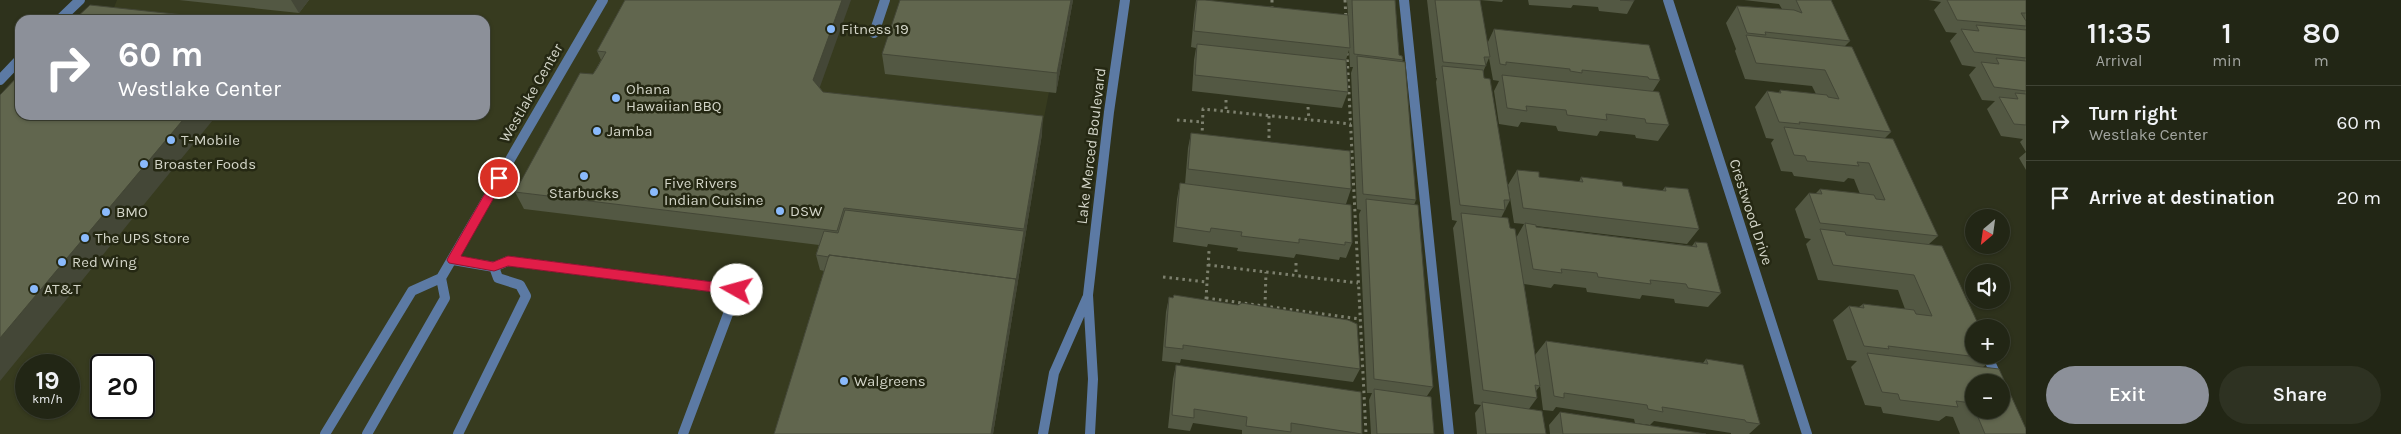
<!DOCTYPE html>
<html lang="en">
<head>
<meta charset="utf-8">
<style>
	body { margin:0; font-family:Karla,sans-serif; background:#2e3222; color:#f1f3f6; height:100vh; display:flex; flex-direction:column; font-size:19px; white-space:nowrap }
	* { box-sizing:border-box; margin:0 }
	p { font-size:16px; color:#a2a5a0 }
	.icon { flex:none; width:28px; height:28px; fill:none; stroke:currentColor; stroke-width:2; stroke-linecap:round; stroke-linejoin:round }
	.map { position:relative; flex:1; overflow:hidden }
	.panel { display:flex; flex-direction:column; background:#222615; width:375px }
	.panel>* { flex:none }
	.banner { position:absolute; left:15px; top:15px; width:475px; height:105px; border-radius:15px; box-shadow:0 1px 4px #0004,0 0 0 1px #3f4334; background:#8c9099; color:#fff; overflow:hidden }
	.needle { width:32px; rotate:209deg }
	.tools { position:absolute; left:1965px; top:209px; display:grid; gap:10px }
	.tools a { display:grid; place-items:center; width:45px; height:45px; border-radius:50%; background:#222615; box-shadow:0 1px 4px #0004,0 0 0 1px #3f4334; font-size:25px }
	.speed { position:absolute; left:15px; top:354px; display:flex; gap:10px; font-size:25px; font-weight:700; text-align:center }
	.speed>* { display:grid; place-content:center; width:65px; height:65px; border-radius:50%; background:#222615; box-shadow:0 1px 4px #0004,0 0 0 1px #3f4334; line-height:1 }
	.speed small { font-size:12px; font-weight:400 }
	.speed .limit { border:2px solid #111; border-radius:8px; background:#fff; color:#111 }
	.pin { position:absolute; display:grid; place-items:center; width:42px; height:42px; color:#fff; margin:-21px; border:2px solid #fff; border-radius:50%; box-shadow:0 1px 5px #0007 }
	.me { position:absolute; width:55px; margin:-28px; rotate:277deg; stroke-linejoin:round; filter:drop-shadow(0 0 4px #0008) }
	.turn { display:flex; align-items:center; gap:18px; height:105px; padding:0 20px; font-size:22px }
	.turn .icon { width:65px; height:65px; stroke-width:2.5 }
	.turn b { display:block; font-size:35px; line-height:42px }
	.eta { display:flex; justify-content:space-evenly; align-items:center; height:85px; text-align:center }
	.eta b { font-size:30px; font-weight:600; line-height:35px }
	.primary-button { display:flex; gap:10px; margin-top:auto; padding:10px 20px }
	.primary-button a { flex:1; height:58px; border-radius:30px; background:#8c9099; color:#fff; font-size:20px; font-weight:600; line-height:58px; text-align:center }
	.primary-button a+a { background:#2e3222; color:#f1f3f6 }
	ul { padding:0; list-style:none }
	li { display:flex; align-items:center; gap:15px; height:75px; padding:0 20px; border-top:1px solid #3f4334 }
	li div { flex:1 }
	li b { display:block; font-size:19px }
	li em { font-style:normal }
	main { display:flex; flex:1; min-height:0 }
	.map>svg:first-child { display:block }
	.built { fill:#373b1f; fill-rule:evenodd }
	.lines { fill:none; stroke-linecap:round; stroke-linejoin:round }
	.path { stroke:#7d806e; stroke-width:3; stroke-dasharray:2.5 4; stroke-linecap:butt }
	.service { stroke:#5c7aa4; stroke-width:10 }
	.minor { stroke:#5c7aa4; stroke-width:10 }
	.tertiary { stroke:#5c7aa4; stroke-width:10 }
	.wall { fill:#535843; fill-rule:evenodd }
	.shaded-wall { fill:#444737 }
	.building { fill:#61664e; stroke:#444737 }
	.route { fill:#e11d48; stroke:#92132f }
	.poi-dot { fill:#8abafc; stroke:#252813; stroke-width:2 }
	.labels { text-anchor:middle; dominant-baseline:central; stroke-width:5; stroke-linejoin:round; paint-order:stroke }
	.poi-label { font-size:15px; fill:#d3d5c8; stroke:#252813; text-anchor:start }
	.street-label { font-size:15px; fill:#d3d5c8; stroke:#252813 }
</style>
</head>
<body>
<main>
<div class="map">
<svg width="2026" height="434" viewBox="0 0 2026 434">
	<rect width="100%" height="100%" fill="#2e321c"/>
	<path class="built" d="M117 0H1067L982 434H0V133L20 115H485V20H109ZM26 365H69V408H26ZM101 365H144V408H101Z"/>
	<g class="lines">
		<path class="path" d="M1272 0V11
			M1345 0 1346 19
			M1347 53 1366 434
			M1226 100V112
			M1308 107 1309 120
			M1269 116V144
			M1177 120 1202 122
			M1202 137 1203 109 1351 124
			M1296 263V275
			M1208 265 1358 283
			M1163 277 1207 282
			M1206 298 1360 319
			M1206 299 1209 251
			M1265 306 1266 272"/>
		<path class="service" d="M1404 0 1449 434
			M874 33 885 0
			M453 260 494 267 508 261 737 290 683 434
			M1987 355 1999 382
			M325 434 412 291 441 278 603 0
			M367 434 445 298 441 278
			M458 434 526 296 520 285 498 278 494 267"/>
		<path class="minor" d="M1668 0 1807 434"/>
		<path class="tertiary" d="M59 20 80 0
			M0 80 20 59
			M1043 434 1054 373 1087 298
			M1090 434 1093 379 1088 295 1109 112 1125 0"/>
	</g>
	<path class="wall" d="M179 0H309L299 13Z
		M625 0 820 88 823 92 1042 134 993 434H774L824 271 820 270 816 255 819 245 524 209 515 192 593 74 601 60 597 51Z
		M1073 0 1056 93 885 74 882 54Z
		M1196 0 1348 15 1347 0H1395L1399 55 1403 60 1402 61 1416 200 1414 205 1433 387 1427 396 1434 434H1371L1369 400 1372 393H1367L1359 214 1361 210 1357 209 1351 73 1353 67H1350L1349 50 1346 60 1348 92 1342 108 1192 91 1194 60 1196 48 1191 47 1194 15Z
		M1427 0H1503L1502 2 1480 0 1487 44 1494 29 1660 80 1653 91 1669 125 1658 141 1636 138 1635 135 1600 131 1597 136 1558 131 1556 126 1521 122 1518 127 1499 124 1494 91 1499 81 1493 80 1489 58 1483 72 1510 200 1501 218 1516 238 1524 224 1514 223 1508 185 1517 170 1539 177 1579 182 1581 177 1623 186 1662 191 1665 187 1699 229 1687 244 1536 226V227L1692 246 1695 242 1721 293 1708 307 1675 303 1674 299 1642 295 1640 299 1587 292 1586 288 1554 284 1551 288 1524 284 1535 355 1546 341 1703 363 1706 359 1760 424 1749 434H1731V433L1654 421 1650 425 1635 423 1634 419 1556 407 1553 411 1543 410 1540 386 1536 391 1537 398 1529 409 1546 434H1477L1475 413 1481 405 1474 404 1453 228 1457 221 1452 220 1436 82 1437 78H1436Z
		M1525 0H1634V1L1627 14 1599 11 1598 7 1573 5 1571 8 1529 5 1528 0Z
		M1744 0H1831L1850 41 1845 46 1891 132 1885 138 1938 236 1929 244 1994 359 1983 367 2026 434H1960L1953 417 1946 416 1939 421 1883 413 1881 407 1865 405 1851 367 1857 361 1847 360 1833 320 1849 306 1859 307 1863 304 1905 309 1898 290 1818 280 1806 244 1811 239 1805 238 1795 209 1809 193 1815 194 1820 189 1860 194 1854 179 1848 178 1844 182 1794 176 1792 172 1781 171 1771 143 1774 139 1766 138 1755 107 1767 91 1779 93 1780 90 1816 94 1812 86 1745 79 1735 51 1736 49 1726 23 1737 6 1782 9 1779 4ZM1974 382 2001 410H1974Z
		M1928 0H2026V29L2025 30H2026V170L2019 158 2026 152 2020 142 2023 139 2001 136 1987 109 1995 101 1982 100 1969 75 1976 67 1962 65 1950 41 1957 33 1946 32 1934 10 1941 2Z
		M1191 133 1351 189 1346 204 1352 243 1346 258 1340 257 1339 260 1296 254 1294 258 1237 251 1238 248 1208 244 1207 247 1173 242 1177 199 1180 183 1185 184 1188 148Z
		M1174 295 1360 369 1353 382 1181 359 1180 363 1162 361 1166 312 1169 297 1173 298Z
		M1176 365 1362 434H1242V430L1193 423 1190 431 1168 428 1173 379Z
		M1560 412 1706 434H1550L1549 425Z"/>
	<path class="shaded-wall" d="M291 0H309L299 13Z
		M842 0H851L816 98 813 80Z
		M1071 0H1073L1056 93 1057 73Z
		M187 115H217L0 381V338Z
		M1043 116 1042 134 993 434H991Z"/>
	<path class="building" d="M625 0H842L813 80 823 92 1043 116 1024 229 844 208 837 231 515 192 580 73 593 74 597 68 606 52 597 51Z
		M900 0H1071L1057 73 882 54Z
		M1197 0H1205L1348 15 1350 48 1194 31Z
		M1352 0H1395L1399 55 1402 56 1403 60 1354 54Z
		M1435 0H1480L1490 57H1484L1486 66 1443 62Z
		M1620 0H1634V1Z
		M1796 0H1831L1850 41 1765 32 1766 35 1747 33 1737 6 1794 10 1802 13Z
		M1947 0H2026V13H2021L2026 21V26L1957 20Z
		M90 5 231 20H74Z
		M1976 25 2026 30V58L1974 52 1961 29 1979 31Z
		M1494 29 1649 45 1660 80 1649 79 1648 77 1582 70V73L1570 71V69L1506 62V65L1500 64Z
		M1746 35 1852 47 1891 132 1799 122 1800 124 1779 122 1767 91 1781 93 1780 90 1827 95 1828 97 1839 99 1825 70 1756 63Z
		M1197 44 1346 60 1348 92 1195 75Z
		M1357 56 1405 62 1416 200 1363 194Z
		M1996 58 2026 61V91L1994 87 1981 62 1999 64Z
		M1442 66 1483 70 1484 78 1490 79 1510 200H1504L1505 210 1460 205Z
		M20 74V115H187L0 338V95Z
		M1502 75 1659 92 1669 125 1646 123 1645 119 1606 114 1607 120 1567 115 1566 110 1526 106 1527 111 1507 108Z
		M2015 93 2026 94V125L2014 124 1999 97 2018 99Z
		M1784 127 1893 139 1938 236 1820 223 1809 193 1822 194 1820 189 1874 195 1876 199 1885 200 1869 163 1857 162 1859 166 1807 161 1805 156 1794 155Z
		M1191 133 1350 151 1351 189 1188 169Z
		M1517 170 1539 172V177L1583 182 1581 177 1622 182 1623 186 1666 191 1665 187 1688 189 1699 229 1523 208Z
		M1180 183 1351 205 1352 243 1345 242V245L1299 239V243L1241 236 1242 232 1211 228 1210 232 1176 227Z
		M1366 199 1418 205 1433 387 1374 379Z
		M845 210 1024 231 1016 281V279L829 255V257L816 255 824 231 838 233Z
		M1461 213 1508 218 1510 228 1515 229 1540 386 1535 385 1537 398 1483 390Z
		M1525 223 1536 225V227L1697 247 1695 242 1707 243 1721 293 1688 288 1686 284 1650 280 1651 284 1598 277 1597 273 1561 269 1562 273 1533 269Z
		M1820 229 1845 232 1846 235 1942 246 1980 328H1974V355H1992L1994 359 1888 346 1889 349 1864 346 1849 306 1864 308 1863 304 1914 310 1916 314 1932 316 1914 275 1833 265Z
		M829 255 1016 279 991 434H774Z
		M1174 295 1238 305 1242 303 1348 320 1357 324 1360 369 1183 345V349L1165 347 1169 297 1173 298Z
		M1546 341 1708 364 1706 359 1743 365 1760 424 1746 422 1745 420 1662 407 1663 412 1648 409 1647 405 1564 393V398L1554 396Z
		M1867 353 1999 369 2026 429V434H1985L1975 410H2001V382H1974V407L1972 403 1956 401 1958 407 1900 400 1898 394 1882 392Z
		M1176 365 1361 392 1362 434 1291 423V432L1246 426 1247 417 1194 409V418L1172 415Z
		M1374 389 1431 397 1434 434H1377Z
		M1482 402 1542 411 1546 434H1486Z
		M1560 412 1706 434H1563Z"/>
	<path class="route" d="M499 174 505 178 461 256 493 262 508 256 737 285 743 290 737 295 508 266 494 271 449 263 447 260 449 256 495 176Z"/>
	<g class="poi-dot">
		<circle cx="831" cy="29" r="5"/>
		<circle cx="616" cy="98" r="5"/>
		<circle cx="597" cy="131" r="5"/>
		<circle cx="171" cy="140" r="5"/>
		<circle cx="144" cy="164" r="5"/>
		<circle cx="584" cy="176" r="5"/>
		<circle cx="654" cy="192" r="5"/>
		<circle cx="780" cy="211" r="5"/>
		<circle cx="106" cy="212" r="5"/>
		<circle cx="85" cy="238" r="5"/>
		<circle cx="62" cy="262" r="5"/>
		<circle cx="34" cy="289" r="5"/>
		<circle cx="844" cy="381" r="5"/>
	</g>
	<g class="labels">
		<g class="poi-label">
			<text x="841" y="29">Fitness 19</text>
			<text x="626" y="89">Ohana<tspan x="626" dy="17">Hawaiian BBQ</tspan></text>
			<text x="607" y="131">Jamba</text>
			<text x="181" y="140">T-Mobile</text>
			<text x="154" y="164">Broaster Foods</text>
			<text x="664" y="183">Five Rivers<tspan x="664" dy="17">Indian Cuisine</tspan></text>
			<text x="584" y="193" text-anchor="middle">Starbucks</text>
			<text x="790" y="211">DSW</text>
			<text x="116" y="212">BMO</text>
			<text x="95" y="238">The UPS Store</text>
			<text x="72" y="262">Red Wing</text>
			<text x="44" y="289">AT&amp;T</text>
			<text x="854" y="381">Walgreens</text>
		</g>
		<g class="street-label">
			<text transform="translate(531 93) rotate(-60)">Westlake Center</text>
			<text transform="translate(1091 146) rotate(-83)">Lake Merced Boulevard</text>
			<text transform="translate(1751 212) rotate(72)">Crestwood Drive</text>
		</g>
	</g>
</svg>
<div class="tools">
<a><svg class="needle" viewBox="-14 -14 28 28"><path d="M0-13l5 13h-10z" fill="#e53935"/><path d="M0 13l5-13h-10z" fill="#a2a5a0"/></svg></a>
<a><svg class="icon" aria-label="sound" viewBox="0 0 24 24"><path d="M4 9h4l5-4v14l-5-4H4zM17 9q2 3 0 6"/></svg></a>
<a>+</a>
<a>−</a>
</div>
<div class="speed"><div>19<small>km/h</small></div><div class="limit">20</div></div>
<div class="pin" style="left:499px;top:178px;background:#d93025"><svg class="icon" aria-label="arrive" viewBox="0 0 24 24"><path d="M6 21V4h12l-3 4 3 4H6"/></svg></div>
<svg class="me" style="left:737px;top:290px" viewBox="-20 -20 40 40"><circle r="19" fill="#fff"/><path d="M0-13L10 11 0 6-10 11z" fill="#e11d48"/></svg>
<div class="banner">
<div class="turn"><svg class="icon" aria-label="right" viewBox="0 0 24 24"><path d="M7 20v-9h11M14 6l5 5-5 5"/></svg><div><b>60 m</b>Westlake Center</div></div>
</div>
</div>
<section class="panel">
<div class="eta">
<div><b>11:35</b><p>Arrival</p></div>
<div><b>1</b><p>min</p></div>
<div><b>80</b><p>m</p></div>
</div>
<ul>
<li><svg class="icon" aria-label="right" viewBox="0 0 24 24"><path d="M7 20v-9h11M14 6l5 5-5 5"/></svg><div><b>Turn right</b><p>Westlake Center</p></div><em>60 m</em></li>
<li><svg class="icon" aria-label="arrive" viewBox="0 0 24 24"><path d="M6 21V4h12l-3 4 3 4H6"/></svg><div><b>Arrive at destination</b></div><em>20 m</em></li>
</ul>
<div class="primary-button"><a>Exit</a><a>Share</a></div>
</section>
</main>
</body>
</html>
